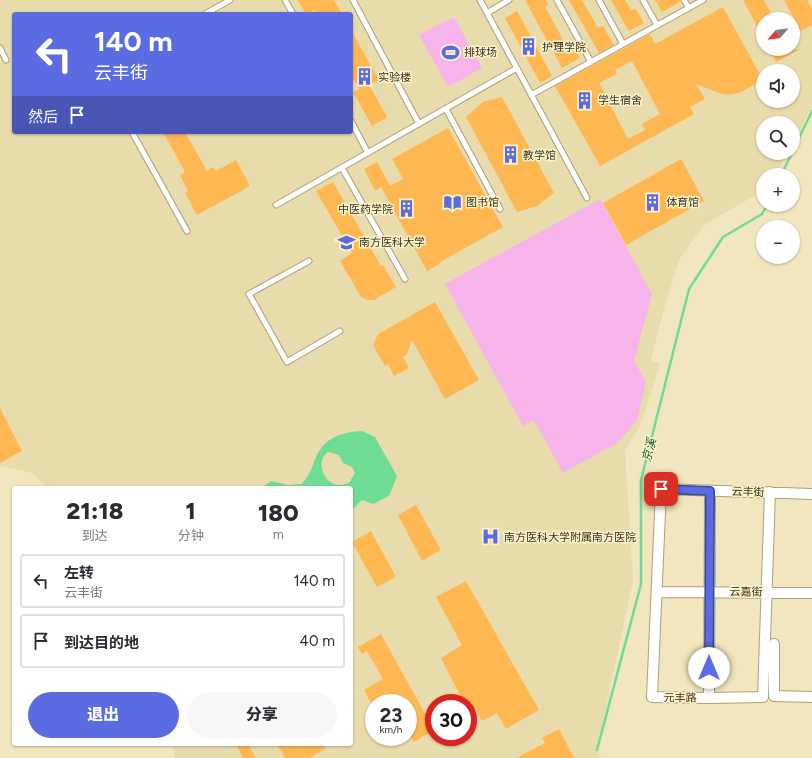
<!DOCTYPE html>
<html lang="zh">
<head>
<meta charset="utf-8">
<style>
	body { margin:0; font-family:Figtree,"Noto Sans SC",sans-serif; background:#f7f7f7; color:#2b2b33; height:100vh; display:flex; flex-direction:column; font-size:15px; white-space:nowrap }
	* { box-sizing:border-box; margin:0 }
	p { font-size:13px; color:#7c7c81 }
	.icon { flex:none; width:22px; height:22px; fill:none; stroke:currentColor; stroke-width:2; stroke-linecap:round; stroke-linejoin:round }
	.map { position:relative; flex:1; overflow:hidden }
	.sheet { position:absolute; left:12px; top:486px; width:341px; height:260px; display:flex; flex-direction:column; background:#fff; border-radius:4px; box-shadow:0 1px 3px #0004 }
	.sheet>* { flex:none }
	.hud { position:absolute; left:12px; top:12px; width:341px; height:122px; border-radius:4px; box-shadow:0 1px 3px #0004; background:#5b6be2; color:#fff; overflow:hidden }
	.needle { width:26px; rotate:241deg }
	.fabs { position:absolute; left:756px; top:12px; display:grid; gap:8px }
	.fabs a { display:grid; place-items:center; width:44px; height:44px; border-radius:50%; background:#fff; box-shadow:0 1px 3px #0004; font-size:20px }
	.speed { position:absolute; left:365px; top:694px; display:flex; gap:8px; font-size:20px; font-weight:700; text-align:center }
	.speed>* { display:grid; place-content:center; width:52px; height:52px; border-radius:50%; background:#fff; box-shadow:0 1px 3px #0004; line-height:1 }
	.speed small { font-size:10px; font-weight:400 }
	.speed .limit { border:6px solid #d22; background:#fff; color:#111 }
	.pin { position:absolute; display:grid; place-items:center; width:34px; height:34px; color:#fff; margin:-17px; border-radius:8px; box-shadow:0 2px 6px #0006 }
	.me { position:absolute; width:44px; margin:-22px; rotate:0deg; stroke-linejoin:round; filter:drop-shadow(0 0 3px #0008) }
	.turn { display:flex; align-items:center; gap:14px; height:84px; padding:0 16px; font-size:18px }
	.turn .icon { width:52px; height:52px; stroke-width:2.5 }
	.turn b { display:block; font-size:28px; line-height:34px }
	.then { display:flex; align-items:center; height:38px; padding:0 16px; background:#0003; gap:8px; font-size:15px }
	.eta { display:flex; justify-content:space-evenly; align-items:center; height:68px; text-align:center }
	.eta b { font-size:24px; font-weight:800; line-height:28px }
	.button { display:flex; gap:8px; margin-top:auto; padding:8px 16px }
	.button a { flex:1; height:46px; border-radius:24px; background:#5b6be2; color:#fff; font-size:16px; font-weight:800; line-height:46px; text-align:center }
	.button a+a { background:#f7f7f7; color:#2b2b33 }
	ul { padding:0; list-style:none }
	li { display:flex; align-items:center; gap:12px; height:54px; margin:0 8px 6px; padding:0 8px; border:2px solid #e1e1e2; border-radius:4px }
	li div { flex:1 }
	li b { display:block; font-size:15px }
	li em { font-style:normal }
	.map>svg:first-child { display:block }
	.built { fill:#e8dbac; fill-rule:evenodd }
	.green { fill:#f7b4ea }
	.water { fill:#6fdc96; fill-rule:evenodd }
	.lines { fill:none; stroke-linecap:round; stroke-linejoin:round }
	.stream { stroke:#6fdc96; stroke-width:2.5 }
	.building { fill:#ffb851; fill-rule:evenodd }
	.lane-casing { stroke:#aba07a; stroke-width:7 }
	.street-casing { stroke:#aba07a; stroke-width:12 }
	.lane { stroke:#fff; stroke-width:5 }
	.street { stroke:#fff; stroke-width:10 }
	.route-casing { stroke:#3b4693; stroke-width:10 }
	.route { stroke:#5b6be2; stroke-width:7 }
	.labels { text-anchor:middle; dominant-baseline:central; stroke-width:3; stroke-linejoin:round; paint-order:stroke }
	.poi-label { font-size:11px; fill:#353021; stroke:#fff3ca; text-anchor:start }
	.street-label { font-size:11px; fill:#353021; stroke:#fff3ca }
	.water-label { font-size:12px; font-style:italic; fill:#0c5f33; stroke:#fff3ca }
</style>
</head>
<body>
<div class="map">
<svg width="812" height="758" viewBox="0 0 812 758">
	<rect width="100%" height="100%" fill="#f1e6bd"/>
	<path class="built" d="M0 0H812V107L793 142V123H763V153H787L775 175H763V191L705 224 679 260 665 305 651 360 660 364 641 424 625 451 633 580 597 750 601 758H175L173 744H351V488H48L32 473 0 466ZM14 14H351V132H14ZM763 19H793V49H763ZM763 71H793V101H763ZM374 703H408V737H374ZM434 703H468V737H434Z"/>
	<path class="green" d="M454 17 482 68 448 87 419 35Z
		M600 199 652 294 634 361 646 382 637 421 617 443 563 473 534 420 523 426 445 284Z"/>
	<path class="water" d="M362 431 375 437 397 476 389 496 373 504 362 500 351 511V488H261L271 481 288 485 302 484C311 473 311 469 316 457 325 437 342 432 362 431ZM328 452 339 455 343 463 352 467 355 473 349 483C346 484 342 485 339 485 323 484 315 461 328 452Z"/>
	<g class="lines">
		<path class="stream" d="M793 150 812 111
			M781 175 792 153
			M597 750 641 584V480L689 289 723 237 762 214 767 205"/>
	</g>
	<path class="building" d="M298 0H334L342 14H317L315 10 306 14Z
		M525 0H546L548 5 545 7 571 54 576 52 580 58 562 68Z
		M569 0H582L598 28 603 26 614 45 599 53Z
		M611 0H625L631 10 636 9 644 23 629 31Z
		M655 0H680V2L662 12Z
		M743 0H764L774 19H763V37Z
		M784 0H807L812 9V25L800 31Z
		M723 7 763 80 739 93 728 95 722 94 696 84 705 99 690 107 694 114 600 166 555 86 650 34 655 44ZM632 61 660 114 642 124 645 130 628 139 599 83 617 74 615 70Z
		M517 11 552 76 540 83 505 18Z
		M351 30 379 80 369 85 387 117 372 126 353 92 359 89 351 75Z
		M769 49H800L776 62Z
		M502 97 554 193 537 206 517 212 466 117 483 102Z
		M448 128 503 227 440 262 441 263 427 271 381 187 375 191 364 169 377 162 390 186 403 179 392 159Z
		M163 132H185L207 171 213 167 216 171 236 160 250 186 197 215 185 193 188 191 180 175 185 172Z
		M681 159 704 201 626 245 603 203Z
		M333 182 381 266 383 265 396 287 374 300H367L361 297 340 261 352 253 316 191Z
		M435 302 479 380 445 399 412 340 407 354 403 357 409 368 394 376 388 364 385 366 373 345 378 334Z
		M0 408 22 451 0 463Z
		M416 505 441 550 422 561 398 515Z
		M371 531 396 577 377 587 352 542Z
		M466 581 539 710 506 729 497 713 482 721 476 709 468 713V703H464L441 658 462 645 436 597Z
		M381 634 434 730 414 742 408 732V728L410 727 408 722V703H397L396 701 391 703H371L364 690 383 679 367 651 362 654 358 647Z
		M559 729 574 758H516L545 743 542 738Z
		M236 744H248L256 758H243Z
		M277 744H295L297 747 304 744H322L325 749 309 758H285Z"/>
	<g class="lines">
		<defs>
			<path id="lane" d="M285 0 293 14
				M353 0 419 124
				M480 0 587 198
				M557 0 591 62
				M599 0 623 44
				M643 0 657 25
				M684 0 689 8
				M487 13 509 0
				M205 14 230 0
				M0 48 6 60
				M531 95 703 0
				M446 109 500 209
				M351 121 368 153
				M132 132 187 231
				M342 168 405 279
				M276 205 517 68
				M309 261 249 294 287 362 340 331"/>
			<path id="street" d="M710 491 709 698 652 697 661 489C711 491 762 492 812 494
				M657 592 812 593
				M774 644V696L812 697
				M709 698 763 697 770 492"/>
		</defs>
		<use href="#lane" class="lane-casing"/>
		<use href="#street" class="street-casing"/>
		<use href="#lane" class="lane"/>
		<use href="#street" class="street"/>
	</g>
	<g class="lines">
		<defs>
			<path id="route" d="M661 489 710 491 709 668"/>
		</defs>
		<use href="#route" class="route-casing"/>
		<use href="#route" class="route"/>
	</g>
	<defs>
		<symbol id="building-bare" viewBox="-9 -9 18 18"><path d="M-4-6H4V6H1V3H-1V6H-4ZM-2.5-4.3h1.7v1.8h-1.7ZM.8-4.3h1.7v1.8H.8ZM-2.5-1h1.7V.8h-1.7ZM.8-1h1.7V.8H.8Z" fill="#5b6be2" stroke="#fff3ca" stroke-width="2.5" paint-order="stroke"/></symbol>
		<symbol id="stadium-bare" viewBox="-9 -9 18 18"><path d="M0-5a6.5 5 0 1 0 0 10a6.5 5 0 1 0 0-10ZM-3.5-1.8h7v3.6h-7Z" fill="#5b6be2" stroke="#fff3ca" stroke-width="2.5" paint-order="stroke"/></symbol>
		<symbol id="library-bare" viewBox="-9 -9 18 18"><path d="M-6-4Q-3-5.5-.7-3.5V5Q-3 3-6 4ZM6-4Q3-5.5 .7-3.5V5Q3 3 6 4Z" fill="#5b6be2" stroke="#fff3ca" stroke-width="2.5" paint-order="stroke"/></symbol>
		<symbol id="university-bare" viewBox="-9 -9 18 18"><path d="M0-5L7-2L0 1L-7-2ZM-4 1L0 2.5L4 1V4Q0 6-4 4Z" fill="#5b6be2" stroke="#fff3ca" stroke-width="2.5" paint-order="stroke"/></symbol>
		<symbol id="hospital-bare" viewBox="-9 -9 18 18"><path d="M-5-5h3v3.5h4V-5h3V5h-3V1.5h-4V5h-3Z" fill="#5b6be2" stroke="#fff3ca" stroke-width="2.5" paint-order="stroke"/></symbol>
	</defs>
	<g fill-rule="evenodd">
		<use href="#building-bare" x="516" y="34" width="25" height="25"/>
		<use href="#stadium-bare" x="438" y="40" width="25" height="25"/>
		<use href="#building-bare" x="352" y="64" width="25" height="25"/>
		<use href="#building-bare" x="572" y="88" width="25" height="25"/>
		<use href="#building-bare" x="498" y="142" width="25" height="25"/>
		<use href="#library-bare" x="440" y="190" width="25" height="25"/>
		<use href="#building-bare" x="640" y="190" width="25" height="25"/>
		<use href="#building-bare" x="394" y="196" width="25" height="25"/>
		<use href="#university-bare" x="334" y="230" width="25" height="25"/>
		<use href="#hospital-bare" x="478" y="524" width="25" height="25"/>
	</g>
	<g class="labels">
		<g class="poi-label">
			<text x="542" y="47">护理学院</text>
			<text x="464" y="52">排球场</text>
			<text x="378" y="77">实验楼</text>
			<text x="598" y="100">学生宿舍</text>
			<text x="523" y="155">教学馆</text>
			<text x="466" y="202">图书馆</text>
			<text x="666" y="202">体育馆</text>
			<text x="393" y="209" text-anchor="end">中医药学院</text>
			<text x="359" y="242">南方医科大学</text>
			<text x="504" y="537">南方医科大学附属南方医院</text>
		</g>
		<g class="street-label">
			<text transform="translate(748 492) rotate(2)">云丰街</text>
			<text transform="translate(746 592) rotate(1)">云嘉街</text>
			<text transform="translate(680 698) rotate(1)">元丰路</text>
		</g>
		<g class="water-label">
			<text transform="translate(649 450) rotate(-76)">京溪</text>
		</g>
	</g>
</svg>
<div class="fabs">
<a><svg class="needle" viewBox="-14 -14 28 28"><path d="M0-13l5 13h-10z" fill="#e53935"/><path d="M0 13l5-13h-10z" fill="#7c7c81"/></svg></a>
<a><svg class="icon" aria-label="sound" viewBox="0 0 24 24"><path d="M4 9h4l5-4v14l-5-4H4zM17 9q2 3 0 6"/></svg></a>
<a><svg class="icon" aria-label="search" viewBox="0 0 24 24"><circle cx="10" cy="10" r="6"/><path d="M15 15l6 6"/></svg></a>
<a>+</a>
<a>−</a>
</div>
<div class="speed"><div>23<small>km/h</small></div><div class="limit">30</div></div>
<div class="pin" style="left:661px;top:489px;background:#d93025"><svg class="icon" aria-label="arrive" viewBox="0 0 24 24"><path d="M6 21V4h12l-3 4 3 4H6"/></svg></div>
<svg class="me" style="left:709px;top:668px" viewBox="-20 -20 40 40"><circle r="19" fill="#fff"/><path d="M0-13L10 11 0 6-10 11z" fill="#5b6be2"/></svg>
<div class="hud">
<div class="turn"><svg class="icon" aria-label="left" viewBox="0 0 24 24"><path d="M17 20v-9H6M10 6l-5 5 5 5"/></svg><div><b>140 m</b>云丰街</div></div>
<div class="then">然后<svg class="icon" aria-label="arrive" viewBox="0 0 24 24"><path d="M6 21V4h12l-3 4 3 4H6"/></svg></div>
</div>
<section class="sheet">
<div class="eta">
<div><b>21:18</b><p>到达</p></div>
<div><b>1</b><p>分钟</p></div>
<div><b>180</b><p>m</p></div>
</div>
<ul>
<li><svg class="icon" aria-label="left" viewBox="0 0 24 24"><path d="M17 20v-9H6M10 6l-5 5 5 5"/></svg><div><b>左转</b><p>云丰街</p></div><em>140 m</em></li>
<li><svg class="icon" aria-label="arrive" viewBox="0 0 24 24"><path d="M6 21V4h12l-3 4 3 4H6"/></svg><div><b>到达目的地</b></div><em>40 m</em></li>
</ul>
<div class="button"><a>退出</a><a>分享</a></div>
</section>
</div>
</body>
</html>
